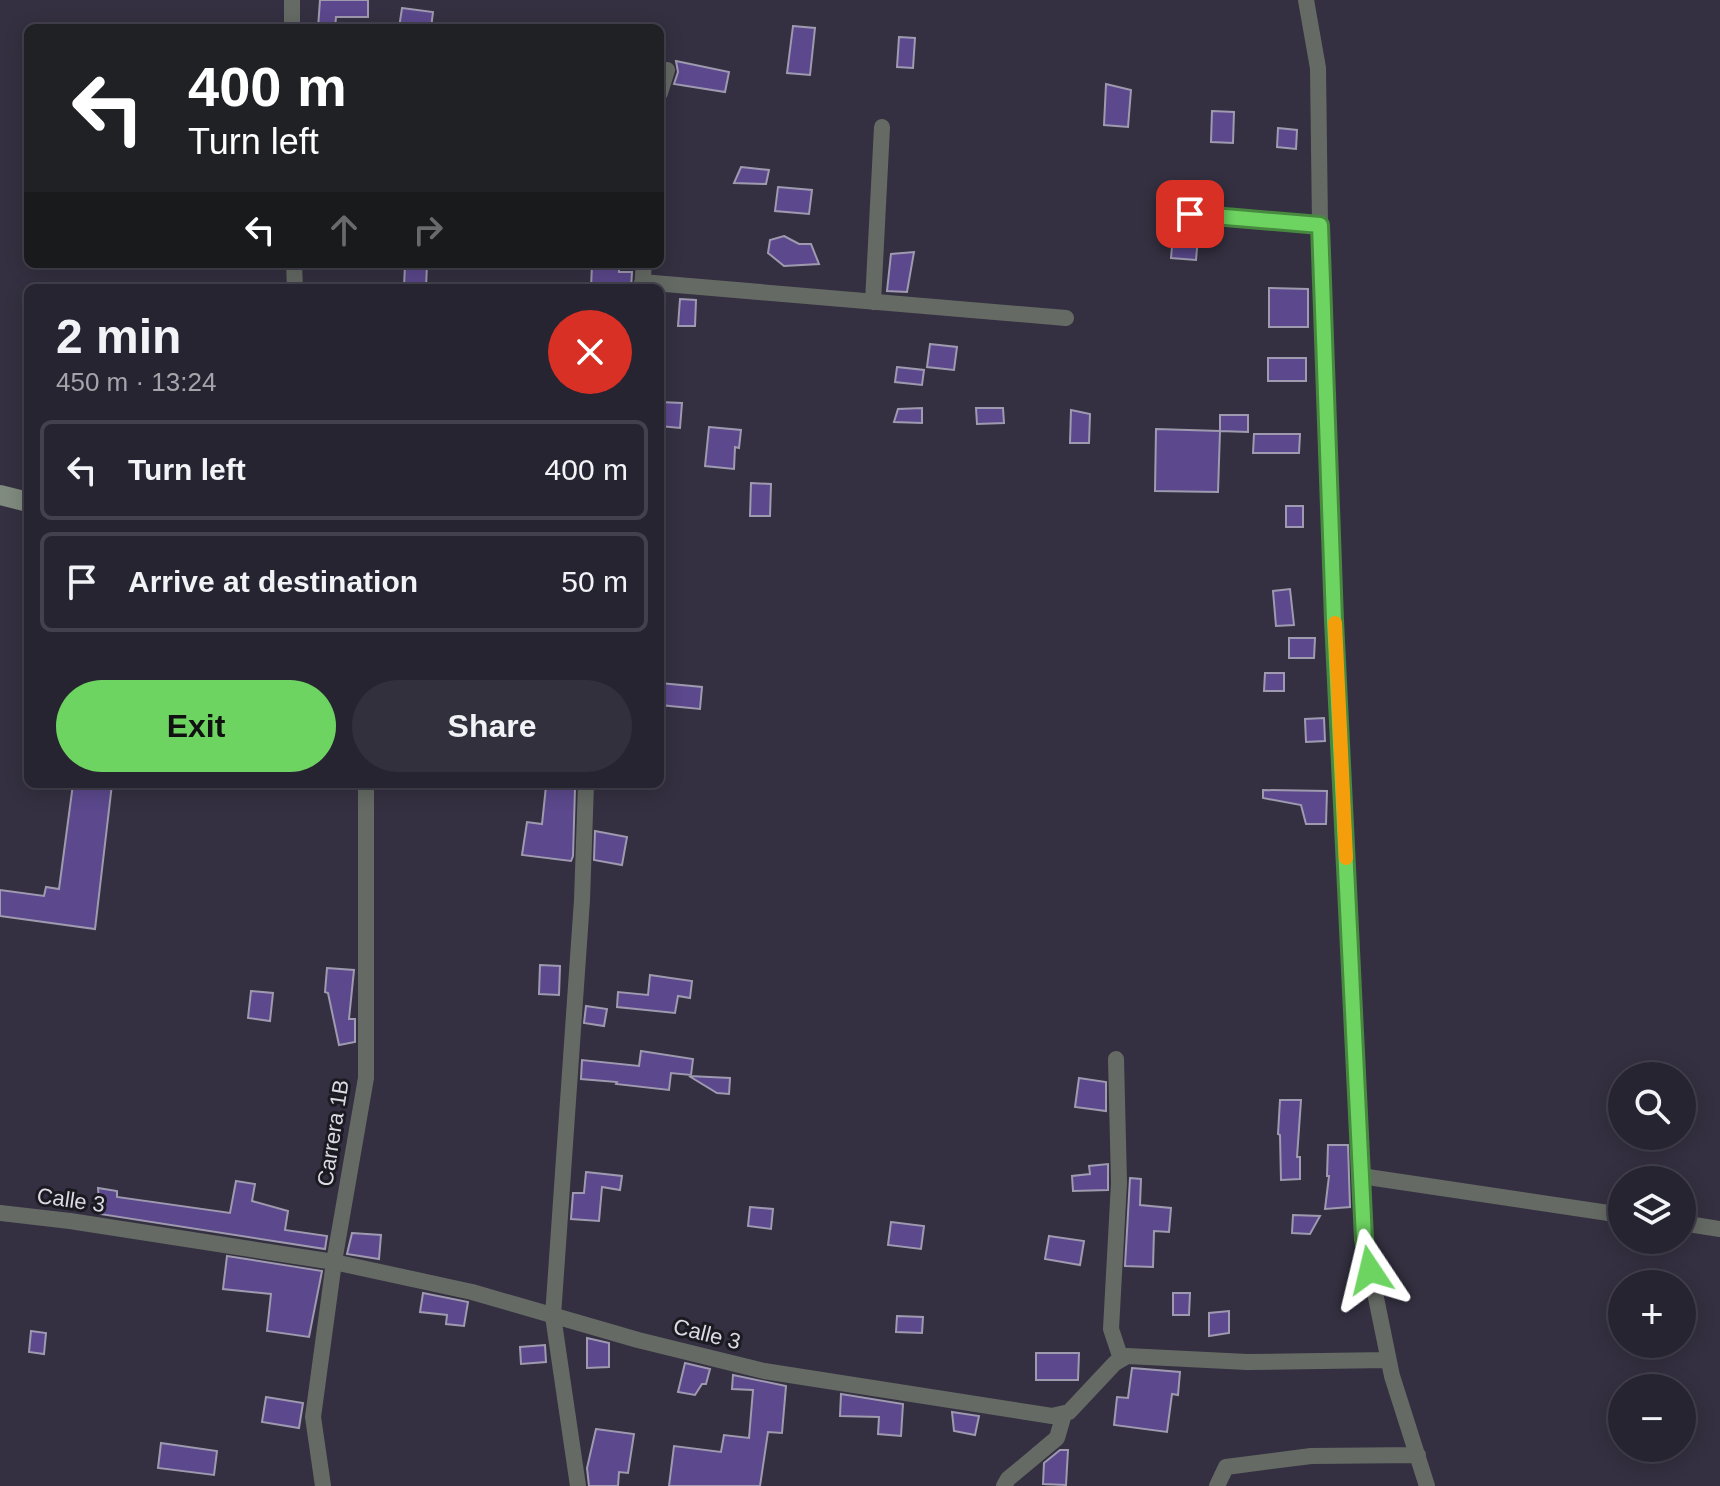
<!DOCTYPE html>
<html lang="en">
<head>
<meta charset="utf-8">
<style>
	body { margin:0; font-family:Arial,sans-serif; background:#33303d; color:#f1f3f6; height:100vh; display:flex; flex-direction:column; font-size:30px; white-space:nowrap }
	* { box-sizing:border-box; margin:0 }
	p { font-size:26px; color:#a4a4ab }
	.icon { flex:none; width:44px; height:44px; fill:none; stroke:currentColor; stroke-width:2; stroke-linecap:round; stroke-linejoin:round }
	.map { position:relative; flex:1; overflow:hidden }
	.sheet { position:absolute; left:24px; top:284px; width:640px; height:504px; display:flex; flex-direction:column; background:#272431; border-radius:12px; box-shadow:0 4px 20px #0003,0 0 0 2px #43414d }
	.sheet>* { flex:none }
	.banner { position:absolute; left:24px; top:24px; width:640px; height:244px; border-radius:12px; box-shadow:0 4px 20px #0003,0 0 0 2px #43414d; background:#202124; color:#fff; overflow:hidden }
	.controls { position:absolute; left:1608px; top:1062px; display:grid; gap:16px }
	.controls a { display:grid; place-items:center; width:88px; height:88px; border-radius:50%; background:#272431; box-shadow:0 4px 20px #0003,0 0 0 2px #43414d; font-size:40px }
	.pin { position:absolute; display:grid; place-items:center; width:68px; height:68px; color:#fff; margin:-34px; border-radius:16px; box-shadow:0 4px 12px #0006 }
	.me { position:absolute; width:88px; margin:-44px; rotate:350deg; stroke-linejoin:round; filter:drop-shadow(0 0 6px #0008) }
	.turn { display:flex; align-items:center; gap:28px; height:168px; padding:0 32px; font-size:36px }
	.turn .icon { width:104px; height:104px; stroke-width:2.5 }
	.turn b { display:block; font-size:56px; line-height:68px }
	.lanes { display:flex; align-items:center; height:76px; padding:0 32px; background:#0003; justify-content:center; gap:40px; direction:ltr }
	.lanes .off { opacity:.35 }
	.round { display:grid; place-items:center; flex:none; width:84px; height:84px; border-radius:42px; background:#33303d }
	.summary { display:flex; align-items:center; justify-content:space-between; height:136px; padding:0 32px }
	h1 { font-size:48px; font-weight:800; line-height:60px }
	.button { display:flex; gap:16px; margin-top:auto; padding:16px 32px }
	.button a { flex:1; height:92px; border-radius:48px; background:#6dd361; color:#111; font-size:32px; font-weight:800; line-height:92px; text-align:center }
	.button a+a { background:#33303d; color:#f1f3f6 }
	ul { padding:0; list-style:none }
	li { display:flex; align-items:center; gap:24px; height:100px; margin:0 16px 12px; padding:0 16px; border:4px solid #43414d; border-radius:12px }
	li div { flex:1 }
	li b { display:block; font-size:30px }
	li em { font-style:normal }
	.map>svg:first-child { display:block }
	.building { fill:#5b488d; stroke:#9f9aaf; stroke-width:2 }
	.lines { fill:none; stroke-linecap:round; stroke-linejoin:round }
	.street { stroke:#656b64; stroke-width:16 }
	.secondary { stroke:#808b7f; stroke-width:20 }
	.route-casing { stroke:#47893f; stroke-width:20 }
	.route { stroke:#6dd361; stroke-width:14 }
	.slow { stroke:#f59e0b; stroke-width:14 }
	.labels { text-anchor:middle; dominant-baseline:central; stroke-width:6; stroke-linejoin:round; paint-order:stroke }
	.street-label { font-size:22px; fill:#dbd9e4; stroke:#1b1a21 }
</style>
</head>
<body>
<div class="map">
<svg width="1720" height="1486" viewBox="0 0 1720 1486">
	<rect width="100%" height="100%" fill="#343041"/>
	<path class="building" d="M320 0H368V17H336L335 28H318Z
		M402 8 433 12 431 28H399Z
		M793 26 815 28 810 75 787 73Z
		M899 37 915 38 913 68 897 67Z
		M676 61 729 72 725 92 674 84 678 72Z
		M1106 84 1131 90 1128 127 1104 125Z
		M1212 111 1234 112 1233 143 1211 142Z
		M1278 128 1297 130 1296 149 1277 147Z
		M741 167 769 170 766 184 734 183Z
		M778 187 812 190 809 214 775 211Z
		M1174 224 1199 226 1196 260 1171 258Z
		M784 236 799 244H811L819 264 784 266 768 253 770 240Z
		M914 252 907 292 887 291 891 254Z
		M405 264H427L426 288H404Z
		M592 264H619V272H632L631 288H591Z
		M1269 288 1308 289V327H1269Z
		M680 299 696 300 695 326H678Z
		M930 344 957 347 954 370 927 367Z
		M1268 358H1306V381H1268Z
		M897 367 924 370 922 385 895 382Z
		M660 402 682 403 680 428 660 426Z
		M922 408V423L894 422 898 409Z
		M976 408H1003L1004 423 977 424Z
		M1071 410 1090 414 1089 443H1070Z
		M1220 415H1248V432L1220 431Z
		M709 427 741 430 739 448 735 447 734 469 705 466Z
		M1156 429 1220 431 1218 492 1155 491Z
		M1254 434H1300L1299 453H1253Z
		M751 483 771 484 770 516H750Z
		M1286 506H1303V527H1286Z
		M1290 589 1294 625 1276 626 1273 591Z
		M1289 638H1315L1314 658H1289Z
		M1265 673H1284V691H1264Z
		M660 683 702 687 700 709 660 705Z
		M1324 718 1325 741 1306 742 1305 719Z
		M73 784H112L95 929 0 916V890L44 896 46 887 59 889Z
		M546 786 575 788 573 856 571 861 522 855 527 822 542 824Z
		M1263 790 1327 791 1326 824H1306L1301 805 1263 798Z
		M595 831 627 837 622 865 594 860Z
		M540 965 560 966 559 995 539 994Z
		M327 968 354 970 349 1019H355V1042L339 1045 328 993 325 992Z
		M650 975 692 981 690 998 678 996 675 1013 617 1007 618 992 648 995Z
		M251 991 273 993 270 1021 248 1018Z
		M586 1006 607 1009 604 1026 584 1023Z
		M641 1051 693 1059 691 1075 671 1073 669 1090 616 1084 617 1082 581 1079 582 1060 639 1066Z
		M689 1076 730 1078 729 1094 717 1093Z
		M1079 1078 1106 1082V1111L1075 1107Z
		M1280 1100H1301L1297 1157H1300V1179L1281 1180 1280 1135 1278 1134Z
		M1328 1145H1348L1350 1207 1325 1209 1329 1176H1327Z
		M1108 1164V1190L1073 1191 1072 1176 1090 1174 1089 1166Z
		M586 1172 622 1176 620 1190 602 1187 599 1221 571 1219 573 1193H584Z
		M1130 1178 1141 1179 1140 1205 1171 1208 1169 1232 1154 1231 1153 1267 1125 1266Z
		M236 1181 255 1184 252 1201 288 1211 285 1230 327 1236 325 1249 100 1214 98 1188 117 1191V1197L230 1213Z
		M750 1207 773 1209 771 1229 748 1226Z
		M1293 1215 1320 1216 1310 1234 1292 1233Z
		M891 1222 924 1226 921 1249 888 1245Z
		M352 1233 381 1235 379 1259 347 1254Z
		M1049 1236 1084 1241 1080 1265 1045 1259Z
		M227 1256 322 1271 309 1337 267 1331 271 1294 223 1289Z
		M423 1293 468 1302 464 1326 446 1324 447 1315 420 1312Z
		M1173 1293H1190L1189 1315H1173Z
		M1229 1311V1333L1209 1336V1313Z
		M897 1316 923 1317 922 1333 896 1332Z
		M31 1331 46 1333 44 1354 29 1352Z
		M587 1338 609 1343V1367L587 1368Z
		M545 1345 546 1362 521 1364 520 1347Z
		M1036 1353H1079L1078 1380H1036Z
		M685 1363 710 1369 706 1384H702L695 1395 678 1392Z
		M1132 1368 1180 1372 1178 1395 1172 1394 1167 1432 1114 1425 1117 1397 1128 1398Z
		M733 1375 786 1386 782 1433 768 1432 760 1486H669L674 1446 721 1452 724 1435 749 1438 753 1390 732 1389Z
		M841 1394 903 1404 901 1436 878 1434 879 1417 840 1416Z
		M266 1397 303 1403 299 1428 262 1422Z
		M952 1412 979 1416 975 1435 954 1431Z
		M596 1429 634 1434 628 1473 619 1472 618 1486H589L587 1468Z
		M161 1443 217 1451 214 1475 158 1468Z
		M1060 1450H1068L1066 1485 1043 1484 1044 1463Z"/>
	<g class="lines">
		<path class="street" d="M292 0V28
			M1306 0 1318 68 1320 225 1334 620 1364 1239 1392 1376 1427 1486
			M660 93 667 70
			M1164 212 1320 225
			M294 264 295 288
			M642 282 1066 318
			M642 288 644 264
			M873 302 882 127
			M1116 1059 1119 1183 1111 1329 1121 1359
			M1361 1176 1622 1215
			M0 1213 70 1221 334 1262 472 1292 638 1340 764 1371 1052 1416 1069 1412 1115 1363 1127 1356 1247 1362 1388 1360
			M1682 1223 1720 1229
			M323 1486 313 1417 334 1262 366 1078V784
			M578 1486 553 1316 582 900 586 784
			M1004 1486 1008 1479 1057 1438 1064 1414
			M1217 1486 1226 1467 1311 1456 1418 1455"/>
		<path class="secondary" d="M0 495 28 502"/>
	</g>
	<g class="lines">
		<defs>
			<path id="route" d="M1190 214 1320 225 1334 620 1361 1176 1364 1239 1370 1270"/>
		</defs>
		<use href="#route" class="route-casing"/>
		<use href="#route" class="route"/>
		<path class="slow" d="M1335 623 1346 858"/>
	</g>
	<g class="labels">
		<g class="street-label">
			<text transform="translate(333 1133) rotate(-81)">Carrera 1B</text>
			<text transform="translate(71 1200) rotate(8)">Calle 3</text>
			<text transform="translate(707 1334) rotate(14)">Calle 3</text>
		</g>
	</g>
</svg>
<div class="controls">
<a><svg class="icon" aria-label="search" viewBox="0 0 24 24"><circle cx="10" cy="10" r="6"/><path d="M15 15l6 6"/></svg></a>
<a><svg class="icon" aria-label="layers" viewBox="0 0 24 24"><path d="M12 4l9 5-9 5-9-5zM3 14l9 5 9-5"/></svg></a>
<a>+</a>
<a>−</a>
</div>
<div class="pin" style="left:1190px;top:214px;background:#d93025"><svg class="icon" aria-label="arrive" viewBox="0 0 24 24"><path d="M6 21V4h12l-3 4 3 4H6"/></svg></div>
<svg class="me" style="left:1370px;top:1270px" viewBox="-20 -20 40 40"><path d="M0-17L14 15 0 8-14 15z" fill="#6dd361" stroke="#fff" stroke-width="4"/></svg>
<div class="banner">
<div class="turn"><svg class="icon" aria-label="left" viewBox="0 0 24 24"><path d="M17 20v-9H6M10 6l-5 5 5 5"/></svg><div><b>400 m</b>Turn left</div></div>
<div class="lanes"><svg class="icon" aria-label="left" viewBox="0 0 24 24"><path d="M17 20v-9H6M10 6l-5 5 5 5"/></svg><svg class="icon off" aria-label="ahead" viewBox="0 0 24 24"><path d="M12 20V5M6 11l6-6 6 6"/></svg><svg class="icon off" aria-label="right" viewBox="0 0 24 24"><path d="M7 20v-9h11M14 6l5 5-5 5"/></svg></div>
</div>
<section class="sheet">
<div class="summary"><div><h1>2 min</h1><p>450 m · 13:24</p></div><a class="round" style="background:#d93025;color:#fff"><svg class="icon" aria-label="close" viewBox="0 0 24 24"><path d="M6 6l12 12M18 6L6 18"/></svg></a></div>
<ul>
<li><svg class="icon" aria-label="left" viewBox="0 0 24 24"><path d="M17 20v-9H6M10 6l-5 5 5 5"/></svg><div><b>Turn left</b></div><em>400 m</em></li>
<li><svg class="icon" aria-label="arrive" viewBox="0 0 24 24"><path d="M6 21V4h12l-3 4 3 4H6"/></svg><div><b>Arrive at destination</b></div><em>50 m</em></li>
</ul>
<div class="button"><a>Exit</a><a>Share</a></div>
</section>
</div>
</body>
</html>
